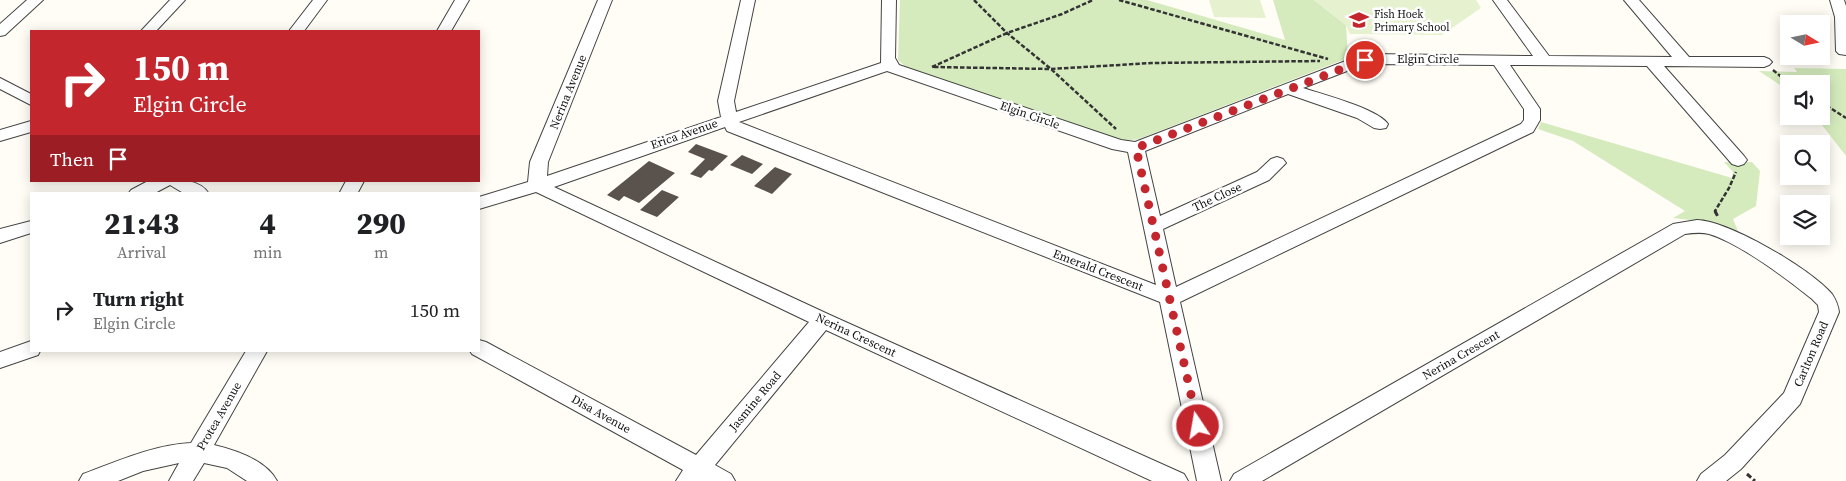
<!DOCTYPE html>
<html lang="en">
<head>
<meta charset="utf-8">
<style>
	body { margin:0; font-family:"Source Serif 4",serif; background:#f2f2f2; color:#202124; height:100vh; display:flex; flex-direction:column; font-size:19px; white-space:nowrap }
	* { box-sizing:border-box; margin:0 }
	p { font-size:16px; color:#757577 }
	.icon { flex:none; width:28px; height:28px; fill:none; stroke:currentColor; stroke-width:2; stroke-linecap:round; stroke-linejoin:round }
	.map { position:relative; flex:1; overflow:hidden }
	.panel { position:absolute; left:30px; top:192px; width:450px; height:160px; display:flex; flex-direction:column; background:#fff; border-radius:0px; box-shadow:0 2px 12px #0003 }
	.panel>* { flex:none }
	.guide { position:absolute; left:30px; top:30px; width:450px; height:152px; border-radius:0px; box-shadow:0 2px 12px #0003; background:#c4262e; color:#fff; overflow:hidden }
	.needle { width:32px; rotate:100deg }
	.controls { position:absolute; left:1780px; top:15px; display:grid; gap:10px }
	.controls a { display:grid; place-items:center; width:50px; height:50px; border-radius:0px; background:#fff; box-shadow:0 2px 12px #0003; font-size:25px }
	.pin { position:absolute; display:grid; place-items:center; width:42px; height:42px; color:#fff; margin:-21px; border:2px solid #fff; border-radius:50%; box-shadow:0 1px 5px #0007 }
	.me { position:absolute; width:55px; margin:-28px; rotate:348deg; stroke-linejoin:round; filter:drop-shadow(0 0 4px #0008) }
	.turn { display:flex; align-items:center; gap:18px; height:105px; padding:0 20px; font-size:22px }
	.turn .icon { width:65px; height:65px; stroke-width:2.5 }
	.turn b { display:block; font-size:35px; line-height:42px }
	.then { display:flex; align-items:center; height:48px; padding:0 20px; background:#0003; gap:10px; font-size:19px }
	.eta { display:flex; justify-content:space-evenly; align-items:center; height:85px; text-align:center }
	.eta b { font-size:30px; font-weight:800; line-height:35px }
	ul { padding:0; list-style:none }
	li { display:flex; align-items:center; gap:15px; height:65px; padding:0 20px }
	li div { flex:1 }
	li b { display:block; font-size:19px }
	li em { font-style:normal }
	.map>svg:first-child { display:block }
	.green { fill:#d5ebbd }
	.pitch { fill:#e6f2cf }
	.building { fill:#5a524d }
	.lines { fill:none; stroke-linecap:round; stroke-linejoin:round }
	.minor-casing { stroke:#444; stroke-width:2 }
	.path-far1 { stroke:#333; stroke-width:2.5; stroke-dasharray:4.5 2; stroke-linecap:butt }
	.path { stroke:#333; stroke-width:3; stroke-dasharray:5.5 2.5; stroke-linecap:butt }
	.minor { fill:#fff; fill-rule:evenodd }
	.route { stroke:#c4262e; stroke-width:9; stroke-dasharray:0 16.2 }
	.labels { text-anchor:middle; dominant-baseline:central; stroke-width:5; stroke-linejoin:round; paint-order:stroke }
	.far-poi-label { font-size:11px; fill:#111; stroke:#fff; text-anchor:start }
	.street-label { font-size:12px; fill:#111; stroke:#fff }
</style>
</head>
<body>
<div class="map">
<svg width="1846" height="481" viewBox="0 0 1846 481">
	<rect width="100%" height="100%" fill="#fffdf5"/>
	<path class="green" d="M900 0H1147L1285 40 1273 0H1314L1346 25 1348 58 1139 139 1123 141 907 68 898 60Z
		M1794 68 1846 69V156L1815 116H1821V84H1789V91L1759 71 1797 72Z
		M1541 122 1732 178 1733 172 1724 162H1752L1760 171 1756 206 1733 219 1738 231 1708 222 1673 218 1685 211 1573 141 1538 129Z"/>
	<path class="pitch" d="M1209 0H1260L1266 18 1214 17Z
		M1314 0H1476L1481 8 1442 35 1350 34 1346 25Z"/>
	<path class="building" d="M696 144 728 156 712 171 709 170 701 178 690 174 705 159 688 152Z
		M742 155 763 164 752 174 730 165Z
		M649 161 675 173 639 203 624 196 619 201 607 195Z
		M775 167 792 174 772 194 754 186Z
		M662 190 679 197 657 217 640 210Z"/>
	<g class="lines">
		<defs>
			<path id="minor" d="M27 0H43L5 35 0 36V24Z
				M170 0H185L156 31H141Z
				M313 0H327L304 31H289Z
				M455 0H469L451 31H437Z
				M598 0H612L548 162 547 176 721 117 718 101 741 0H755L734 101 736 112 881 63 882 0H896L895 58 899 65 1121 140 1135 142 1356 57 1371 54 1533 56 1493 0H1507L1549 56 1672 57 1624 0H1639L1689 57H1764L1769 59 1772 62 1769 65 1764 67 1664 66 1744 156 1747 160 1744 164 1738 166 1732 164 1647 66 1510 65 1540 109V120L1533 132 1180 302 1221 481H1197L1160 302 727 131 725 127 554 187 830 315 1184 474 1188 481H1152L826 330 715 465 731 474 735 481H676L683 470 472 354 470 351H479V340L486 342 696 455 809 322 536 192 479 209V197L528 182 530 162ZM1371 64 1494 65 1524 109V120L1521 124 1176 287 1163 229 1269 180 1286 163 1283 159 1277 157 1271 159 1257 172 1160 216 1145 151 1288 94 1357 118 1374 128 1380 129 1386 128 1388 124C1378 109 1322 94 1303 88L1360 66ZM887 71 1112 149 1128 152 1156 285 739 122Z
				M1830 0H1844L1846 6V55L1839 54 1836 51 1835 17Z
				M0 78 31 94V105L0 89Z
				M31 121V132L0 141V130Z
				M148 181C167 181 198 175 209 194H185L170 185 153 194H128L131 190Z
				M346 181H364L357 194H339Z
				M1697 220C1729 221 1811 269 1832 294 1836 300 1838 305 1839 312L1800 404 1741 469 1726 481H1697L1701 474 1725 455 1784 393 1819 312 1818 305 1812 299C1787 279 1739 243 1709 234 1701 232 1693 233 1685 234L1262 481H1230L1234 474 1673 224Z
				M31 221V233L0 243V229Z
				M31 341V351H40L38 355 0 368V352Z
				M246 351H267L214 445C235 450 266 460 277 481H247L227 468 204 463 193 481H169L179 463 143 471 118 481H79L83 474C118 461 153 445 191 443Z"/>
		</defs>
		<use href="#minor" class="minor-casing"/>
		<path class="path-far1" d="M974 0 1007 33 1051 69 1116 129
			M1119 0 1328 59
			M932 67 1007 33 1062 14 1093 0
			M934 67 1051 69 1152 63 1320 61
			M1773 70 1790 84
			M1821 102 1846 118
			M1716 213 1715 211 1729 188 1736 172"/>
		<path class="path" d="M1715 211 1718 217
			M1747 474 1755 481"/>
		<use href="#minor" class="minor"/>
	</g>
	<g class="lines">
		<path class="route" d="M1198 426 1136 148 1365 60"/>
	</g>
	<defs>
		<symbol id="school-bare" viewBox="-9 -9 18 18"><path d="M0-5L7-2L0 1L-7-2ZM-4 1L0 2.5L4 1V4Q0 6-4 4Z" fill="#c4262e" stroke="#fff" stroke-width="2.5" paint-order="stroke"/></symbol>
	</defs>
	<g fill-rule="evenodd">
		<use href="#school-bare" x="1345" y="6" width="28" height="28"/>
	</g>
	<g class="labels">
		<g class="far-poi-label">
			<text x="1374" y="14">Fish Hoek<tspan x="1374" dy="13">Primary School</tspan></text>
		</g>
		<g class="street-label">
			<text x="1428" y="59">Elgin Circle</text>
			<text transform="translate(568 92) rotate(-68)">Nerina Avenue</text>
			<text transform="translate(1030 115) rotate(19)">Elgin Circle</text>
			<text transform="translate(684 134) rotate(-19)">Erica Avenue</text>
			<text transform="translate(1217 197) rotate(-25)">The Close</text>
			<text transform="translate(1098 270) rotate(21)">Emerald Crescent</text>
			<text transform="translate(856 335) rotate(25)">Nerina Crescent</text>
			<text transform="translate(1811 354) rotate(-67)">Carlton Road</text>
			<text transform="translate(1461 355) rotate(-30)">Nerina Crescent</text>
			<text transform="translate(755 401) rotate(-50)">Jasmine Road</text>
			<text transform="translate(601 414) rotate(29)">Disa Avenue</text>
			<text transform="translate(219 416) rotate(-60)">Protea Avenue</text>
		</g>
	</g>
</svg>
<div class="controls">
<a><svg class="needle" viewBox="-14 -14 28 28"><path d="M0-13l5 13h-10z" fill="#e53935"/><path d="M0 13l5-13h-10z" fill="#757577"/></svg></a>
<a><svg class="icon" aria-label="sound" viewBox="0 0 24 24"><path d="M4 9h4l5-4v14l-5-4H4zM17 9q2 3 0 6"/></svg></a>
<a><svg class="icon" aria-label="search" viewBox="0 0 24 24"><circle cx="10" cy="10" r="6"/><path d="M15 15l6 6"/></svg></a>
<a><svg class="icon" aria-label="layers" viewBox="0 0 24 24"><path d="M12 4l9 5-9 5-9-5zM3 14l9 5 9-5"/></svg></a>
</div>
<div class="pin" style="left:1365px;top:60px;background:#d93025"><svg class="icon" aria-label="arrive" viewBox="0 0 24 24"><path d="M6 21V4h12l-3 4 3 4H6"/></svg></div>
<svg class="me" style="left:1198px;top:426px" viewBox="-20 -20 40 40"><circle r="17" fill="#c4262e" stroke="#fff" stroke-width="3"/><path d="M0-11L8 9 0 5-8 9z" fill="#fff"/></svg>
<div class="guide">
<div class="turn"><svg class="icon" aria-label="right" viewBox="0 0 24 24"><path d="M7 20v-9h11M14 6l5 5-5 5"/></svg><div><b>150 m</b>Elgin Circle</div></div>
<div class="then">Then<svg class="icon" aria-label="arrive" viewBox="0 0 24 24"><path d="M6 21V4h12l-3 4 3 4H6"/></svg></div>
</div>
<section class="panel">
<div class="eta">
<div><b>21:43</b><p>Arrival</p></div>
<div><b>4</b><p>min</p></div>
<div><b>290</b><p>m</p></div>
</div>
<ul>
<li><svg class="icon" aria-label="right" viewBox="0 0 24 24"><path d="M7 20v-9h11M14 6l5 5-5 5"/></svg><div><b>Turn right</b><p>Elgin Circle</p></div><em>150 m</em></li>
</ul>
</section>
</div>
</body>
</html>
